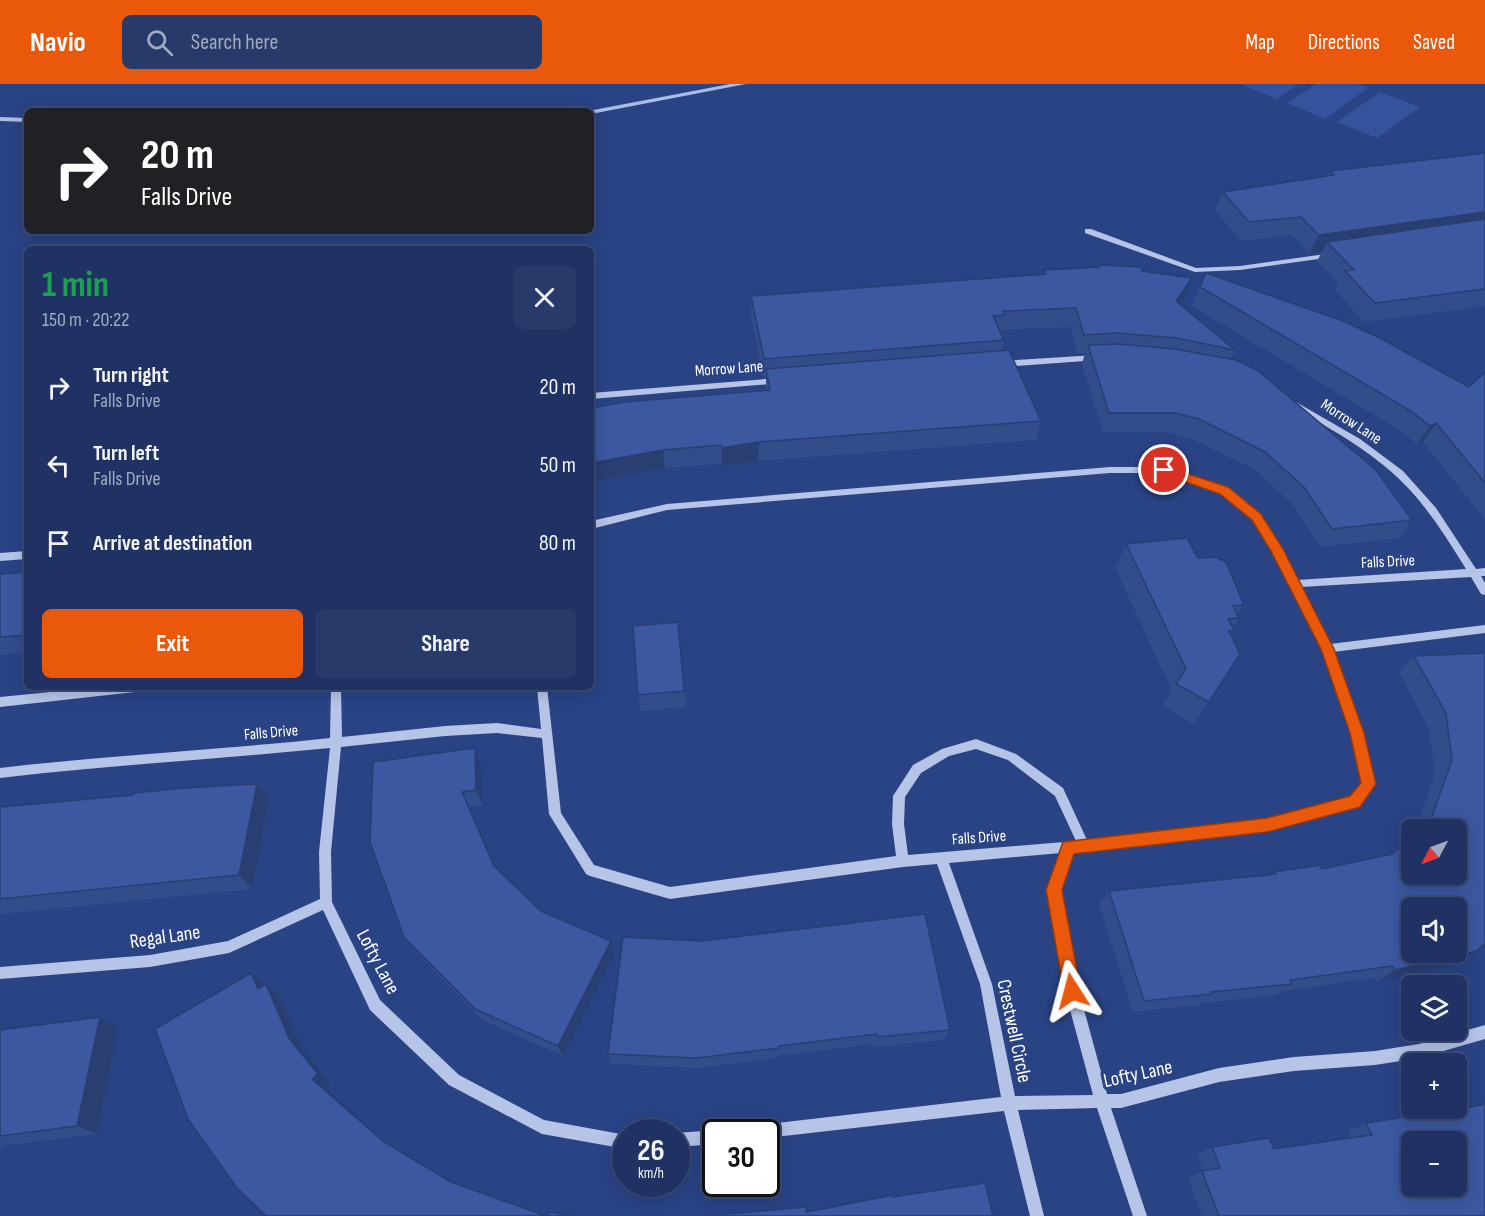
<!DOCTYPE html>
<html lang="en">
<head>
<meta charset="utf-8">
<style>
	body { margin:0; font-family:"Sofia Sans Condensed",sans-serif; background:#283a6a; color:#f1f3f6; height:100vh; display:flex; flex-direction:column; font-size:22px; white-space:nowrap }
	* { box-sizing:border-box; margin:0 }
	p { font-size:20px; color:#a2aabf }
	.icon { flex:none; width:33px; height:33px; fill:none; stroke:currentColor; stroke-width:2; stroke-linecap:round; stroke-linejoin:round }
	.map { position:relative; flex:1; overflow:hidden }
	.sheet { position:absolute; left:24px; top:162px; width:570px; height:444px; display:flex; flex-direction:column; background:#203264; border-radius:9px; box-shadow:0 3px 15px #0003,0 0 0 2px #3d4d78 }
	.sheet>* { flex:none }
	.hud { position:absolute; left:24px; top:24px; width:570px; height:126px; border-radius:9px; box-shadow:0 3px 15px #0003,0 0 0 2px #3d4d78; background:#202124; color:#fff; overflow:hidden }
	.needle { width:39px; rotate:229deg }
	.controls { position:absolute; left:1401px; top:735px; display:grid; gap:12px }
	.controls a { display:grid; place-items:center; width:66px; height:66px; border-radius:9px; background:#203264; box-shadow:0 3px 15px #0003,0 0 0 2px #3d4d78; font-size:30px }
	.speed { position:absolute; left:612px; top:1035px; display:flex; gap:12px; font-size:30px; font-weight:700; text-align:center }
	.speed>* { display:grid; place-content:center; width:78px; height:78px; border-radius:50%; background:#203264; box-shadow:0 3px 15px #0003,0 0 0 2px #3d4d78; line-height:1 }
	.speed small { font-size:15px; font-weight:400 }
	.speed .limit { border:3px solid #111; border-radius:9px; background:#fff; color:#111 }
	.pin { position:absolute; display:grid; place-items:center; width:51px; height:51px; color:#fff; margin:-26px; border:3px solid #fff; border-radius:50%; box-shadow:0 2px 6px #0007 }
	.me { position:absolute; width:66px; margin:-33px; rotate:351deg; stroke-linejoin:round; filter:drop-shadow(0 0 4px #0008) }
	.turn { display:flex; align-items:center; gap:21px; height:126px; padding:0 18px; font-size:27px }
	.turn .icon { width:78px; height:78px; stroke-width:2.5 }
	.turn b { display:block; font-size:42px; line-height:51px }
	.round { display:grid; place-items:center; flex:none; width:63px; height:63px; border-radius:9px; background:#283a6a }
	.head { display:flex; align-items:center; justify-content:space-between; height:102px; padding:0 18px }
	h1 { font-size:36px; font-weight:700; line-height:45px; color:#1e9e55 }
	.action { display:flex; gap:12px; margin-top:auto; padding:12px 18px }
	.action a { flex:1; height:69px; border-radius:9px; background:#ea580c; color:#fff; font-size:24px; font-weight:700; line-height:69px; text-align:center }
	.action a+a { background:#283a6a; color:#f1f3f6 }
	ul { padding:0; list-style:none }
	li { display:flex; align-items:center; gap:18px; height:78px; padding:0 18px }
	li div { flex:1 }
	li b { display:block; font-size:22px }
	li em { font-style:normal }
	header { display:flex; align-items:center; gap:36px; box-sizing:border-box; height:84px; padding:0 30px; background:#ea580c; color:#fff }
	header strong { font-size:28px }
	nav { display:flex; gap:33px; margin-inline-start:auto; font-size:21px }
	.search { width:420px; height:54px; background:#283a6a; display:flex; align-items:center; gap:15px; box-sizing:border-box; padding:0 21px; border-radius:9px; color:#a2aabf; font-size:22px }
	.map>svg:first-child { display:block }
	.green { fill:#35539c }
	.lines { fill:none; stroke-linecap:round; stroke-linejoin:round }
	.stream { fill:#aabce7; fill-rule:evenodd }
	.minor { fill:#b5c4e7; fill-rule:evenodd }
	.wall { fill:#334c8a }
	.shaded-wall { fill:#293e71 }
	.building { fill:#3b58a1; stroke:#293e71; stroke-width:1.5; fill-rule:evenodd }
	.route { fill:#ea580c; stroke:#983908; stroke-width:1.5 }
	.labels { text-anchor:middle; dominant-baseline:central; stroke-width:6; stroke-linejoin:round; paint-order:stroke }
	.street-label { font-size:16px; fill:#fff; stroke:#2a4385 }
	.near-street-label { font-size:20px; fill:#fff; stroke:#2a4385 }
</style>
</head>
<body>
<header>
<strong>Navio</strong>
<div class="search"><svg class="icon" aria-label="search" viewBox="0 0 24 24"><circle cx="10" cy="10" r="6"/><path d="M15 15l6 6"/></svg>Search here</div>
<nav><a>Map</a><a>Directions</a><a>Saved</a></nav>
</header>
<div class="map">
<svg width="1485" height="1132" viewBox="0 0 1485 1132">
	<rect width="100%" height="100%" fill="#2a4385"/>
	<path class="green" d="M1241 0H1299L1276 15Z
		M1316 0H1357L1368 4 1325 35 1287 19Z
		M1380 8 1420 23 1377 54 1337 38Z"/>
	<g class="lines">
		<path class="stream" d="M730 0H746L591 30V27H588Z
			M0 33 27 34V38L0 37Z"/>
		<path class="minor" d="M1085 145H1091L1196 184 1240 182 1333 169 1337 171 1333 173 1240 186 1195 188 1085 149Z
			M1096 271 1099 272V276L1001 283 997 280 1001 277Z
			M779 294 783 297 782 299 591 315V309Z
			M1296 318 1360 355 1403 387 1436 424 1476 485 1485 484V492H1481L1485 499V511L1481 510 1471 493 1301 503 1330 560 1485 541V549L1333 568 1363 649 1375 700 1359 722 1267 746 1073 768 1060 806 1079 907 1107 1010H1121L1219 984 1294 973 1375 967 1419 960 1485 941V955L1419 974 1375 981 1294 987 1219 998 1121 1024H1111L1147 1132H1133L1097 1024 1018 1026 1044 1132H1030L1004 1027 766 1054V1048H753L755 1043 760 1041 1001 1013 980 900 937 780 903 783 670 815 590 792 586 790 549 730 542 654 497 649 445 652 341 663 331 768 332 818 380 916 459 991 544 1036 626 1051V1065L542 1050 449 1001 370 926 323 826 229 869 150 883 0 895V883L150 871 228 857 320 815 319 768 330 664C220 675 110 681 0 694V684C110 671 220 666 330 654L331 603H341L342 653 445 642 497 639 541 645 537 603H547L561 729 594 781 670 803 896 772 892 740 893 712 913 681 942 665 976 655 1016 670 1063 704 1087 756 1267 736 1351 714 1363 699 1351 649 1322 565 1288 500 1273 466 1254 435 1221 409 1163 389H1110L667 426 591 445V437L667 420 1110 383H1164L1227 405 1260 431 1280 462 1297 496 1466 485C1449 458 1432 430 1410 406 1377 370 1334 347 1293 323L1292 321ZM976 665 1008 676 1055 712 1076 757 908 771 904 740 905 713 921 689 949 672ZM1061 769 1048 806 1065 907 1093 1011 1015 1012 992 900 949 779Z
			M27 467V475L0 477V469Z
			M101 603H149L148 606 144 607 0 623V613Z
			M716 1046 721 1048H716V1060L676 1063V1049Z"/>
	</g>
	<path class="wall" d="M1485 69V222L1364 238 1335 206 1338 199 1317 177 1322 168 1310 169 1292 151 1241 157 1215 126 1223 108 1327 92 1330 87Z
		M1099 181 1192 194 1185 213 1180 220 1235 266 1230 275 1412 436 1399 454 1320 463 1293 421 1255 386 1190 354 1167 348H1103L1082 280 1085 269H1078L1070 243 1001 246 1000 248 1004 256 1002 267 1041 337 1036 356 758 377 722 382 721 380 665 384 591 398 766 306V293H763L751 231V212L1043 190 1044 186 1098 183Z
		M1200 203 1469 303 1485 288V435H1484L1423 358 1417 360 1399 346 1192 222Z
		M1126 460 1198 474 1244 521 1237 531 1239 534 1233 544 1235 547 1231 552 1240 570 1194 640 1162 622 1172 607 1115 484Z
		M27 488V569L0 571V491Z
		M678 538 686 623 640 627 638 611Z
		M1485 569 1477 867 1457 879 1377 898 1374 894 1282 907 1276 911 1202 919 1198 921 1133 928 1099 820 1109 807 1271 791 1274 788 1322 785 1390 770 1412 751V790L1456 746H1415L1435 691 1429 645 1399 588 1414 572Z
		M475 664 481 679 483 721 469 723 495 783 541 827 614 870 563 972 482 936 413 865 404 853Z
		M269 715 252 805 0 830V723Z
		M623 853 950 946 944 956 873 963V960L778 972V974L698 984 612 980 608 970Z
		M118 944 97 1050 2 1062 1 1066H0V946Z
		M1366 1039 1485 1132H1202L1188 1094 1203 1087 1197 1071 1212 1063 1274 1065 1351 1054 1348 1047Z"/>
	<path class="shaded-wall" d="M1485 128V145L1327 158 1322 168 1310 169 1319 151Z
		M1192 194 1185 213 1168 236 1176 217Z
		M1436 339 1423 358 1417 360 1430 342Z
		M759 358 758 377 722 382V364Z
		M663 366 665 384 591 398V379Z
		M475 664 481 679 483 721 476 706Z
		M257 700 269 715 252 805 239 791Z
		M611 857 614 870 563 972 558 962Z
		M1477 867 1457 879 1377 898 1395 886Z
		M251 889 264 901 272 916 258 905Z
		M266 900 279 912 302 964 330 999 325 1004 394 1066 384 1058 312 995 289 954Z
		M100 933 118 944 97 1050 77 1042Z"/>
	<path class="building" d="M1485 69V128L1319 151 1301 133 1249 138 1223 108 1334 91 1330 87Z
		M1485 135V205L1375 219 1345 187 1354 186 1327 158Z
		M1099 181 1141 183 1142 187 1192 194 1176 217 1235 266 1176 254 1117 249 1084 251 1076 224 1003 227 1005 231 993 232 1004 256 764 275 751 212 1046 190 1044 186 1099 183Z
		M1206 189 1343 237 1380 254 1469 303 1485 288V399L1436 339 1430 342 1411 327 1200 203Z
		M1118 260 1175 265 1236 276 1257 286 1376 386 1412 436 1332 445 1304 403 1265 368 1199 335 1175 329H1109L1088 261Z
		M1009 266 1041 337 759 358 722 364 721 361 663 366 591 379V324L624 318 770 306 766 285Z
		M1187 454 1198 474 1216 473 1226 478 1244 521 1233 522 1239 534 1228 535 1235 547H1229L1240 570 1209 618 1176 600 1186 585 1126 460Z
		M27 488V551L0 553V490Z
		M678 538 684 607 638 611 633 542Z
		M1485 569V859L1477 867 1395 886 1392 882 1290 896 1292 900 1211 908V910L1144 917 1109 807 1276 790 1274 788 1320 781 1322 785 1392 770 1412 752V790H1456V746H1419L1431 735 1452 676 1446 629 1414 572ZM1412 824H1456V868H1412Z
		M475 664 476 706 462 708 494 782 541 827 611 857 558 962 475 925 404 853 370 758 373 678Z
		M257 700 239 791 0 815V723L133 711 134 709 183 704Z
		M925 830 950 946 877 953V950L779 962V964L697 974 608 970 623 853 702 857Z
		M251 889 258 905 266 900 289 954 318 990 312 995 384 1058 451 1098 546 1132H266L237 1104 188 1035 155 945Z
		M100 933 77 1042 0 1052V946Z
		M1485 1020V1132H1219L1202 1087 1220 1084 1212 1063 1269 1054 1274 1065 1372 1051 1366 1039 1418 1031 1419 1034ZM1412 1058H1456V1102H1412Z
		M985 1099 993 1132H727V1130L806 1123V1128L893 1111V1113Z
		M549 1128 573 1132H548Z"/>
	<path class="route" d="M1164 382 1228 403 1261 430 1283 465 1334 565 1364 649 1376 700 1360 723 1267 748 1074 770 1062 806 1081 907 1078 913 1072 915 1066 913 1064 907 1046 806 1063 758 1267 734 1350 712 1361 699 1350 649 1321 565 1271 467 1252 436 1220 410 1160 389V383Z"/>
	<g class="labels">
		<g class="street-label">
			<text transform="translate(729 285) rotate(-4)">Morrow Lane</text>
			<text transform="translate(1351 338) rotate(33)">Morrow Lane</text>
			<text transform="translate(1388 478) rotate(-3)">Falls Drive</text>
			<text transform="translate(271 649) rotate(-5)">Falls Drive</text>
			<text transform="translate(979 754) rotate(-4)">Falls Drive</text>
		</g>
		<g class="near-street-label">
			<text transform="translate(165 853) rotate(-8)">Regal Lane</text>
			<text transform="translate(378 878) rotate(62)">Lofty Lane</text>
			<text transform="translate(1014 947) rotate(78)">Crestwell Circle</text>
			<text transform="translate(1138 990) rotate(-12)">Lofty Lane</text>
		</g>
	</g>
</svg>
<div class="controls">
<a><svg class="needle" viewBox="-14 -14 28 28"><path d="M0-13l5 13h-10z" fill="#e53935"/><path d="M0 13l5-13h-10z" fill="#a2aabf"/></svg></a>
<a><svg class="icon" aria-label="sound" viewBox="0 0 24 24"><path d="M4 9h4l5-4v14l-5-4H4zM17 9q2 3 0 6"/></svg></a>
<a><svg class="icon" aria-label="layers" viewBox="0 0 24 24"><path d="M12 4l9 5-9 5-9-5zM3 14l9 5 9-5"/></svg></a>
<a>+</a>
<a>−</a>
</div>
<div class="speed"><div>26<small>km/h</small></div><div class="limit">30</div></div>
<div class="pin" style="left:1164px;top:386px;background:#d93025"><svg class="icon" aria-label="arrive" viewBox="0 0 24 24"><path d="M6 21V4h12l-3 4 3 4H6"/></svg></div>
<svg class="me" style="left:1072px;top:907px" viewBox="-20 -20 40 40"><path d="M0-17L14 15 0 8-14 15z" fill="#ea580c" stroke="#fff" stroke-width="4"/></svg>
<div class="hud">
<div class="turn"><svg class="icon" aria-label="right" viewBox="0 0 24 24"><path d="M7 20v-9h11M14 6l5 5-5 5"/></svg><div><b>20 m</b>Falls Drive</div></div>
</div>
<section class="sheet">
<div class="head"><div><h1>1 min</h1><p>150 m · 20:22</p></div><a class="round"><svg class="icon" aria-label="close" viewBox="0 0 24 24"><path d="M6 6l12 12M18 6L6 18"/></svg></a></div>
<ul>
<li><svg class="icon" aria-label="right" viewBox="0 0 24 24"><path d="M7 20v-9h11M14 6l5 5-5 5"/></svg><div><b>Turn right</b><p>Falls Drive</p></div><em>20 m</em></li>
<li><svg class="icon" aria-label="left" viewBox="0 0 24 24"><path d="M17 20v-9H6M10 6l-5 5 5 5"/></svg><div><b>Turn left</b><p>Falls Drive</p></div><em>50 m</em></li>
<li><svg class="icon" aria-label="arrive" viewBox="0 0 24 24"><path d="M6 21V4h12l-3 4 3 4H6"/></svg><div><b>Arrive at destination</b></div><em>80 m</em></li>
</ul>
<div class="action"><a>Exit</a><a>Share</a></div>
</section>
</div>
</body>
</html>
